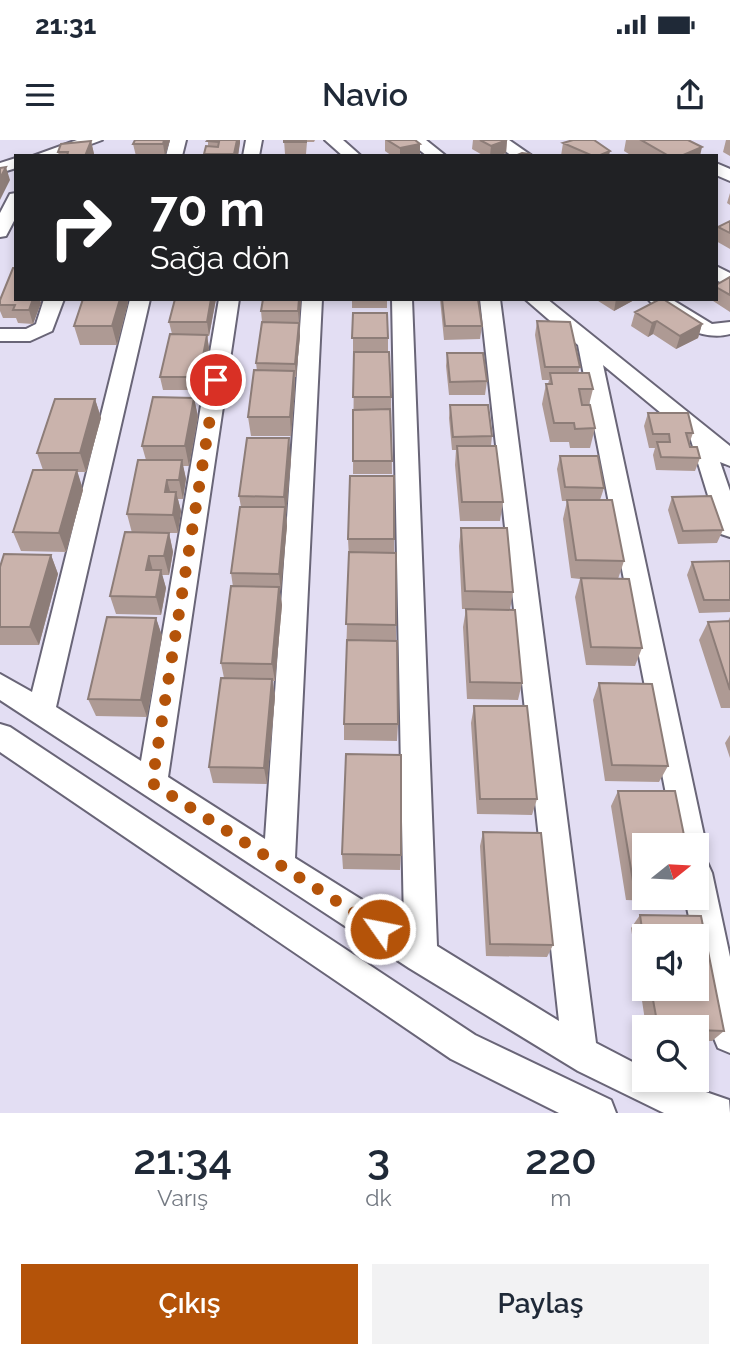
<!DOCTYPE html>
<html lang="tr">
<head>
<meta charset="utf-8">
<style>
	body { margin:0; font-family:Raleway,sans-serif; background:#f2f2f3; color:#1f2937; height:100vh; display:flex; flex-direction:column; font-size:26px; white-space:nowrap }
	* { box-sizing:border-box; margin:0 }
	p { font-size:23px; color:#747a83 }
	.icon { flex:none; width:38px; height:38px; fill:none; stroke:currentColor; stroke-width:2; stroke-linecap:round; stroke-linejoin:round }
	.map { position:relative; height:973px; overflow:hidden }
	.side { display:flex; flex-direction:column; background:#fff; flex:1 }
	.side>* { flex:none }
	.top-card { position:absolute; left:14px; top:14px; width:704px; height:147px; border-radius:0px; box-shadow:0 4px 10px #0003; background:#202124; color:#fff; overflow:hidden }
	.needle { width:46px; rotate:72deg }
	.tools { position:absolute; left:632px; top:693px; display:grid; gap:14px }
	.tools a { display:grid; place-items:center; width:77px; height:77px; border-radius:0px; background:#fff; box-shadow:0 4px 10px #0003; font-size:35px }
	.pin { position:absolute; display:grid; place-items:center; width:60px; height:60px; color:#fff; margin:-30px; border:4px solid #fff; border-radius:50%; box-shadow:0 2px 7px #0007 }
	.me { position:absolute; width:77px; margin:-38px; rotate:303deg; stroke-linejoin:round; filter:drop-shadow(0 0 5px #0008) }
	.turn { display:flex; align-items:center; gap:24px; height:147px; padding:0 21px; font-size:32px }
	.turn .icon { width:91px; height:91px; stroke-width:2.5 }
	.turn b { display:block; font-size:49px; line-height:60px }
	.eta { display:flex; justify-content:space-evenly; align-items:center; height:119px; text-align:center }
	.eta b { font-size:42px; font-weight:600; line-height:49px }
	.cta { display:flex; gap:14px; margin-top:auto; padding:14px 21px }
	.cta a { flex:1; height:80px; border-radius:0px; background:#b45309; color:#fff; font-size:28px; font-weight:600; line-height:80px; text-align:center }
	.cta a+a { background:#f2f2f3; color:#1f2937 }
	.status { display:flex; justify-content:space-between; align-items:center; height:49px; padding:0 35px; background:#fff; direction:ltr }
	.status svg { height:19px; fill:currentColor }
	header { display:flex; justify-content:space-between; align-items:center; height:91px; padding:0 21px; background:#fff; font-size:32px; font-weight:600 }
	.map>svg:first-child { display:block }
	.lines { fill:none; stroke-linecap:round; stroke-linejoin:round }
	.minor-casing { stroke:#696577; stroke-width:4 }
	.minor { fill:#fff; fill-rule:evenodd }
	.wall { fill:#ae9a94; fill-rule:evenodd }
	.shaded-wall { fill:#8d7d78 }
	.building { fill:#cab3ac; stroke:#8d7d78; stroke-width:2 }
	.route { stroke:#b45309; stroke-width:12; stroke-dasharray:0 21.6 }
</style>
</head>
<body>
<div class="status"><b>21:31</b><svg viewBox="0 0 49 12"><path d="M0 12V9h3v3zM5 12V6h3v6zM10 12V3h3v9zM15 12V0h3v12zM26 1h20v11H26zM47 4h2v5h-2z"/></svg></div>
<header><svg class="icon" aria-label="menu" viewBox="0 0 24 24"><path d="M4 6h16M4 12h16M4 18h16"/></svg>Navio<svg class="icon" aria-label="share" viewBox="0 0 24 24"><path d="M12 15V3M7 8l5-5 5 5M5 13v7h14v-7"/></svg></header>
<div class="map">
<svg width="730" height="973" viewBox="0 0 730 973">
	<rect width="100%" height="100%" fill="#e3def3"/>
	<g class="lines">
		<defs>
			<path id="minor" d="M77 0H102L59 16H33Z
				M170 0H186L182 16H166Z
				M246 0H262L259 16H243Z
				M325 0H343L361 16H343Z
				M407 0H426L446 16H427Z
				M490 0H509L532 16H512Z
				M16 18V28L0 33V23Z
				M716 23 730 29V41L716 35Z
				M16 53V77L6 96 0 97V73L10 54Z
				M716 126 730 133V147L716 140Z
				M44 159H64L52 191 30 201H0V189H26L36 184Z
				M130 159H150L56 567 141 621 219 159H239L168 637 265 699 302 159H322L295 718 404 786 392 159H412L437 806 559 881 480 159H500L596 903 644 928V940H671L729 960 730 973H664L578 931 409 828 0 560V534L32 552Z
				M525 159H547L730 306V326L720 322 730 351V397L721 394 718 388 690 297 603 225 706 705 702 715 696 717V705H676L578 205Z
				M648 159H671L712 184 730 182V194C702 202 666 181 648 159Z
				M0 584 10 587 475 895 611 960 616 973H559L451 919 0 612Z
				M696 718 707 722 712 733 730 817V913L718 908 713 896 696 815V796H693L685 758H696Z"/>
		</defs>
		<use href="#minor" class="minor-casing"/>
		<use href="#minor" class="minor"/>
	</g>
	<path class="wall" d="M170 0 165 16H136L133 4Z
		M208 0H240L238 16H204V14L208 6Z
		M284 0H315L314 2H307L306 14H285Z
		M385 0H415L420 16H392L385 11Z
		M473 0H507L506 13 498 16H484L472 9Z
		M626 0H688L700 16H632L624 11Z
		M726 0H730V16L723 12Z
		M91 1 94 14 93 16H59L58 12Z
		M563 3 609 16H561Z
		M730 53V65L727 63Z
		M730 81V109L716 101V95L718 87Z
		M730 137V172L710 159H716V145Z
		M16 159 41 163 33 184 18 183 16 178H3L0 171V160Z
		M83 159H127L128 163 117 205H80L74 186Z
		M216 159 209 196H207L209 208 202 250H163L160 237 172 194 169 182Z
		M301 159 299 184 300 196 296 237H295V250L291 296H251L248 277 257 231 256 223 262 182 261 171Z
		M352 159H387V168H352Z
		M440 159H478L482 186 480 199 444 200Z
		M595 159H636L614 171Z
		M635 172 702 184 698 198 676 209 653 194 648 197 631 186Z
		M353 173 388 198V212L353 211Z
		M537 181 580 227 578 233 593 249 589 265 595 288 590 308H570L569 302H550L542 264 546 244H548L549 240H542L535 195Z
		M354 212 391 257 392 334H353Z
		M447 213 487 241 485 255H449L446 226Z
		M194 258 198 277 189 326H183L186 339 183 359H178L181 371 178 393H169L173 412 169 435H162L166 448 161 475 116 474 110 456 132 393 127 374 146 320 142 306Z
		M95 259 101 278 86 332H77L83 350 66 412 21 411 13 392 43 330 37 313Z
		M450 265 492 296 491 306 503 362 500 381H460L455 325 456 310H452L449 278Z
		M648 273 693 293 689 304 690 307 700 318 695 331 656 330 653 315 655 308H649L644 286Z
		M560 316 604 348 600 360 624 421 618 439 642 508 635 526 586 525 575 457 580 439 571 438 563 379 567 361H562L557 329Z
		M291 318 286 375 287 386 280 452 282 465 275 541H273L275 556 267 644 213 643 209 627 224 538 221 523 233 447 231 433 241 367 239 356Z
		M672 357 723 390 717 403 678 404 668 370Z
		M461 388 513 452 510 470 522 543 518 560 467 559 463 487 466 469H462L459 406Z
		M348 399H394L398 584 397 601 344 600V584L349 418Z
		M51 415 58 434 39 505H0V427Z
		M730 421V472L699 473 687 435 692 422Z
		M730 477V568H721L699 500 708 482 728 481Z
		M156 478 162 496 147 577 96 576 88 559Z
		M599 543 668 626 659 642 605 641 593 560Z
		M474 566 537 659 532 675 477 674 471 583Z
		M730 595V618L725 603Z
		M618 651 644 705V758H687L684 762 626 760 611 666Z
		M483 692 553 805 547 817 486 816 480 706Z
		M342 714 401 715 400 730 343 729Z
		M640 775 701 776 724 891 712 901H696V887H646L631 788ZM644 796H696V849H644Z"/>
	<path class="shaded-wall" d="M164 0H170L165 16 163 4Z
		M237 0H240V3L238 16H234Z
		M507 0 506 13 498 16H490L491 6Z
		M91 1 94 14 93 16H85Z
		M420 4V16H400V8Z
		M702 7 700 16H681Z
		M610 11 609 16H598Z
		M6 27 10 40 0 60V38Z
		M33 159H40L41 163 33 184 29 170Z
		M120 159H127L128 163 117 205 112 186Z
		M211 159H216L209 196 207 182Z
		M299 159H301L299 184 300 196 296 237 295 224 299 183 298 171Z
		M616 159H636L614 171Z
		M657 181 653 194 648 197 652 183Z
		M702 184 698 198 676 209 680 196Z
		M207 195 209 208 202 250 199 237Z
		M294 231 295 250 291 296 290 277Z
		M194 258 198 277 189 326 185 306Z
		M95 259 101 278 86 332 80 313Z
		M289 298 291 318 286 375 287 386 281 452 279 434 285 368 284 357Z
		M182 320 186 339 183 359 179 340Z
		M77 330 83 350 66 412 59 393Z
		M167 340 172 359 165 352Z
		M176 352 181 371 178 393 173 375Z
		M169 393 173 412 169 435 164 416Z
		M51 415 58 434 39 505 30 487Z
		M149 416 154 435 146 430Z
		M161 430 166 448 161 475 156 457Z
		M279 447 282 465 275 541 272 524Z
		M156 478 162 496 147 577 141 560Z
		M272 539 275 556 267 644 264 628Z"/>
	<path class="building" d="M135 0H164L163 4H133Z
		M208 0H237L234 14H204L206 6 218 7 219 2 207 1Z
		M284 0H306V2H284Z
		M387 0H415L420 4 400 8Z
		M480 0H507L491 6Z
		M573 0H594L610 11 598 16H593L563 3Z
		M641 0H688L702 7 681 16H669Z
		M91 1 85 16H67L68 12H58L61 4Z
		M522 13 530 14 533 16H515Z
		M6 27 0 38V28Z
		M730 81V93L718 87Z
		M13 128H16V159H33L29 170H13L15 165H0V160Z
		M730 137V155L716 147V145Z
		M83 159H120L112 186H74Z
		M175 159H211L207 182H169Z
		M263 159H299L298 171H261Z
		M442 159H478L482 186H445Z
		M660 159H663L702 184 680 196 657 181 652 183 635 172Z
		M353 173H387L388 198H352Z
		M537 181 570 182 580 227H545Z
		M262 182 299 183 295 224 256 223Z
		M170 194 207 195 199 237H160Z
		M354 212H389L391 257H353Z
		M447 213H483L487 241 450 242Z
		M254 230 294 231 290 277H248Z
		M550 233H589L593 249H579L582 265H590L595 288 575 289 574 283H554L546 244H552Z
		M153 257 194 258 185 306H142Z
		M55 259H95L80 313H37Z
		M450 265H488L492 296 453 297Z
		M390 269 392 321H353V270Z
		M648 273H688L693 293H686L690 307H697L700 318 661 317 657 302H670L669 294H653Z
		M247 298H289L284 357 239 356Z
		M457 306H496L503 362H462Z
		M560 316H598L604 348 565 347Z
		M138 320H182L179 340H167L165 352H176L173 375 127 374Z
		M33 330H77L59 393 13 392Z
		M350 336H394V399H348Z
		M711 356 723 390 683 391 672 357Z
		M567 360H612L624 421 576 420Z
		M240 367H285L279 434 231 433Z
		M461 388H507L513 452 465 451Z
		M125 392 169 393 164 416H149L146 430H161L156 457 110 456Z
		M349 412 396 413V485L346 484Z
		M4 414 51 415 30 487H0V427Z
		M730 421V460H704L692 422Z
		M581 438 629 439 642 508 591 507Z
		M231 446 279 447 272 524 221 523Z
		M466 469 515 470 522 543 470 542Z
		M107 477 156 478 141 560 88 559Z
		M730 481V550L708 482Z
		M347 500 397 501 398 584H344Z
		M221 538 272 539 264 628 209 627Z
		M599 543 652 544 668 626 612 625Z
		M474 566H527L537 659H480Z
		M346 614 401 615V715L342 714Z
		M618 651H675L686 705H644V747H634Z
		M483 692 541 693 553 805 490 804Z
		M640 775 701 776 724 891 696 890V887H658L651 849H696V796H644V803Z"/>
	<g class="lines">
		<path class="route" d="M216 240 152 643 380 789"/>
	</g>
</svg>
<div class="tools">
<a><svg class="needle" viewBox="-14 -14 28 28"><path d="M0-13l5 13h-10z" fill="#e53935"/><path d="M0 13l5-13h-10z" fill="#747a83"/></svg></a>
<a><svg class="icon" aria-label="sound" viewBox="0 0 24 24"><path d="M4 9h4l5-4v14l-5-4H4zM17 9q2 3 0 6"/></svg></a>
<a><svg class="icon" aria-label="search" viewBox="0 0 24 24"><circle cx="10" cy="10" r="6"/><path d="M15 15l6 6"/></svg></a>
</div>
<div class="pin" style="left:216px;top:240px;background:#d93025"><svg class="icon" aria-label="arrive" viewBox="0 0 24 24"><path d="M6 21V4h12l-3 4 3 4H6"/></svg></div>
<svg class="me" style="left:380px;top:789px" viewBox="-20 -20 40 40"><circle r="17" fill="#b45309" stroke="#fff" stroke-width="3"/><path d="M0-11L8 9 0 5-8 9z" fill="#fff"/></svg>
<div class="top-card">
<div class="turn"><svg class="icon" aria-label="right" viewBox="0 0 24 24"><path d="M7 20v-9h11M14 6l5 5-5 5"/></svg><div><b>70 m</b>Sağa dön</div></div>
</div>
</div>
<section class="side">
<div class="eta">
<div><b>21:34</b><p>Varış</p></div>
<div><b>3</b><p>dk</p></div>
<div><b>220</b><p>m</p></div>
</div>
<div class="cta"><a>Çıkış</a><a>Paylaş</a></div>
</section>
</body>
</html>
